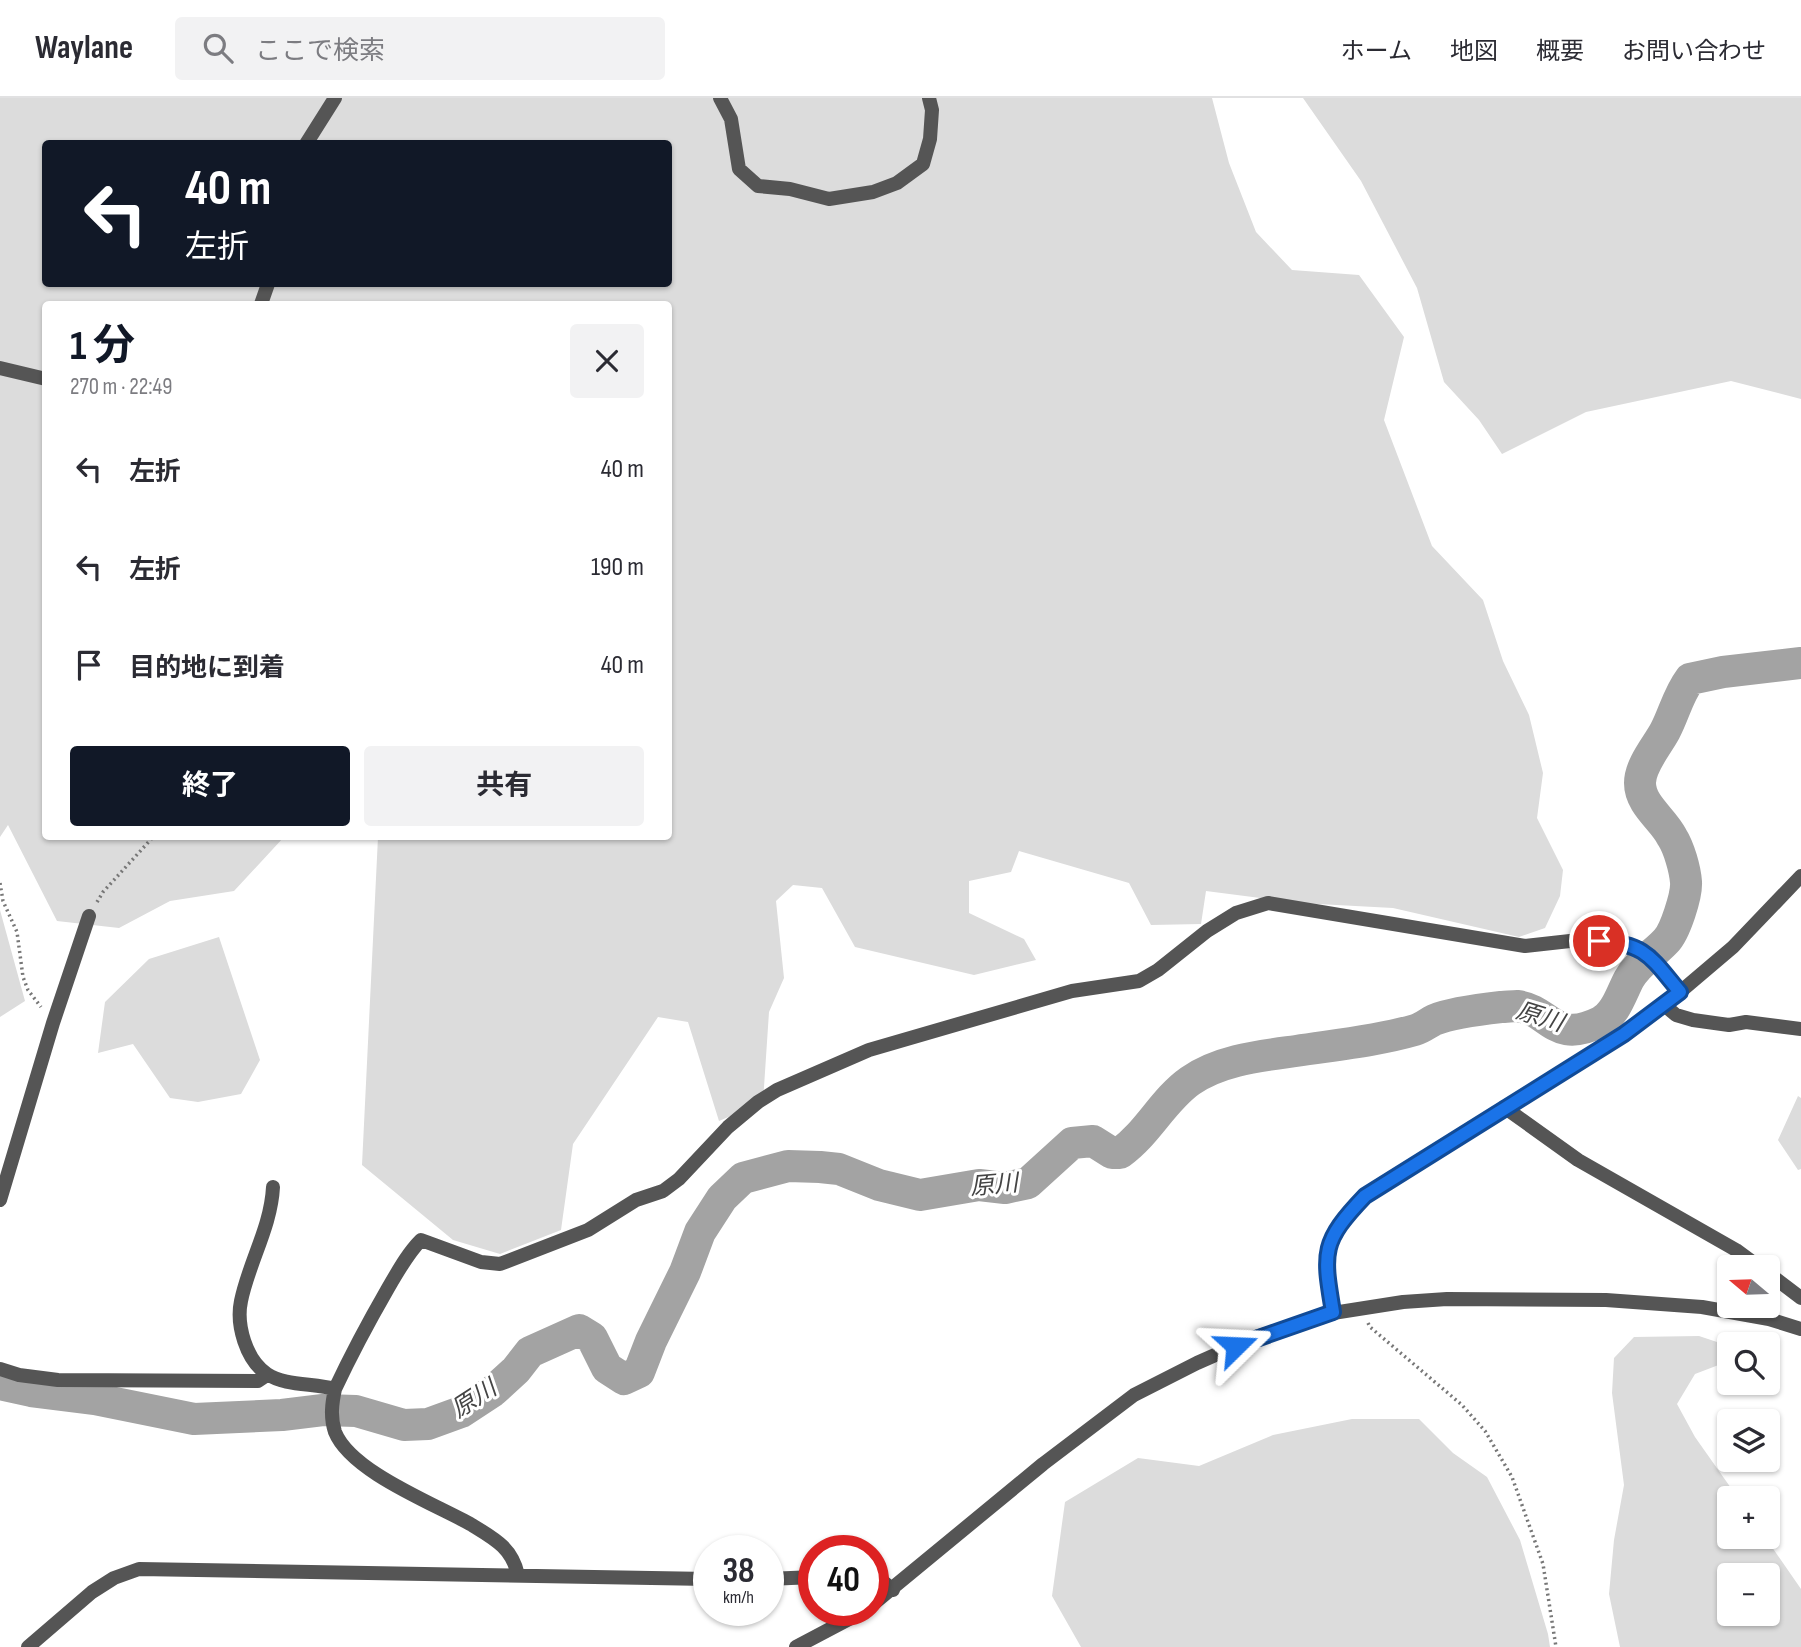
<!DOCTYPE html>
<html lang="ja">
<head>
<meta charset="utf-8">
<style>
	body { margin:0; font-family:"Sofia Sans Condensed","Noto Sans JP",sans-serif; background:#f2f2f3; color:#2b2b33; height:100vh; display:flex; flex-direction:column; font-size:26px; white-space:nowrap }
	* { box-sizing:border-box; margin:0 }
	p { font-size:23px; color:#7c7c81 }
	.icon { flex:none; width:38px; height:38px; fill:none; stroke:currentColor; stroke-width:2; stroke-linecap:round; stroke-linejoin:round }
	.map { position:relative; flex:1; overflow:hidden }
	.details { position:absolute; left:42px; top:203px; width:630px; height:539px; display:flex; flex-direction:column; background:#fff; border-radius:7px; box-shadow:0 2px 5px #0004 }
	.details>* { flex:none }
	.guide { position:absolute; left:42px; top:42px; width:630px; height:147px; border-radius:7px; box-shadow:0 2px 5px #0004; background:#111827; color:#fff; overflow:hidden }
	.needle { width:46px; rotate:289deg }
	.fabs { position:absolute; left:1717px; top:1157px; display:grid; gap:14px }
	.fabs a { display:grid; place-items:center; width:63px; height:63px; border-radius:7px; background:#fff; box-shadow:0 2px 5px #0004; font-size:35px }
	.speed { position:absolute; left:693px; top:1437px; display:flex; gap:14px; font-size:35px; font-weight:700; text-align:center }
	.speed>* { display:grid; place-content:center; width:91px; height:91px; border-radius:50%; background:#fff; box-shadow:0 2px 5px #0004; line-height:1 }
	.speed small { font-size:18px; font-weight:400 }
	.speed .limit { border:10px solid #d22; background:#fff; color:#111 }
	.pin { position:absolute; display:grid; place-items:center; width:60px; height:60px; color:#fff; margin:-30px; border:4px solid #fff; border-radius:50%; box-shadow:0 2px 7px #0007 }
	.me { position:absolute; width:77px; margin:-38px; rotate:69deg; stroke-linejoin:round; filter:drop-shadow(0 0 5px #0008) }
	.turn { display:flex; align-items:center; gap:24px; height:147px; padding:0 28px; font-size:32px }
	.turn .icon { width:91px; height:91px; stroke-width:2.5 }
	.turn b { display:block; font-size:49px; line-height:60px }
	.round { display:grid; place-items:center; flex:none; width:74px; height:74px; border-radius:7px; background:#f2f2f3 }
	.summary { display:flex; align-items:center; justify-content:space-between; height:119px; padding:0 28px }
	h1 { font-size:42px; font-weight:700; line-height:52px; color:#111827 }
	.action { display:flex; gap:14px; margin-top:auto; padding:14px 28px }
	.action a { flex:1; height:80px; border-radius:7px; background:#111827; color:#fff; font-size:28px; font-weight:700; line-height:80px; text-align:center }
	.action a+a { background:#f2f2f3; color:#2b2b33 }
	ul { padding:0; list-style:none }
	li { display:flex; align-items:center; gap:21px; height:98px; padding:0 28px }
	li div { flex:1 }
	li b { display:block; font-size:26px }
	li em { font-style:normal }
	header { display:flex; align-items:center; gap:42px; box-sizing:border-box; height:98px; padding:0 35px; background:#fff; border-bottom:2px solid #e1e1e2 }
	header strong { font-size:33px }
	nav { display:flex; gap:38px; margin-inline-start:auto; font-size:24px }
	.search { width:490px; height:63px; background:#f2f2f3; display:flex; align-items:center; gap:18px; box-sizing:border-box; padding:0 24px; border-radius:7px; color:#7c7c81; font-size:26px }
	.map>svg:first-child { display:block }
	.green { fill:#dcdcdc; fill-rule:evenodd }
	.lines { fill:none; stroke-linecap:round; stroke-linejoin:round }
	.river { stroke:#a3a3a3; stroke-width:32 }
	.path { stroke:#777; stroke-width:3.5; stroke-dasharray:2 3.5; stroke-linecap:butt }
	.minor { stroke:#555; stroke-width:14 }
	.tertiary { stroke:#555; stroke-width:14 }
	.route-casing { stroke:#114b97; stroke-width:18 }
	.route { stroke:#1a73e8; stroke-width:12 }
	.labels { text-anchor:middle; dominant-baseline:central; stroke-width:6; stroke-linejoin:round; paint-order:stroke }
	.water-label { font-size:24px; font-style:italic; fill:#444; stroke:#fff }
</style>
</head>
<body>
<header>
<strong>Waylane</strong>
<div class="search"><svg class="icon" aria-label="search" viewBox="0 0 24 24"><circle cx="10" cy="10" r="6"/><path d="M15 15l6 6"/></svg>ここで検索</div>
<nav><a>ホーム</a><a>地図</a><a>概要</a><a>お問い合わせ</a></nav>
</header>
<div class="map">
<svg width="1801" height="1549" viewBox="0 0 1801 1549">
	<rect width="100%" height="100%" fill="#fff"/>
	<path class="green" d="M0 0H1212L1229 65 1256 134 1292 172 1359 177 1404 239 1384 322 1432 448 1483 502 1503 563 1529 617 1543 675 1537 720 1563 772 1560 798 1545 830 1519 839 1393 810 1299 805 1206 793 1201 826 1151 827 1129 785 1019 753 1011 774 969 783V815L1024 841 1036 862 974 877 855 849 822 790 793 787 776 803 784 880 769 914 763 1004 719 1023 688 924 658 919 573 1046 561 1132 500 1156 453 1142 362 1067 378 739 668 738V206H46V738L284 739 234 793 170 803 119 830 57 823 8 727 0 739ZM46 46H668V186H46Z
		M1303 0H1801V301L1731 283 1586 314 1502 356 1479 322 1444 284 1417 190 1361 83Z
		M0 812 25 903 0 919Z
		M219 839 260 962 241 996 198 1004 170 1000 133 946 98 955 105 904 149 861Z
		M1798 998 1801 1000V1071L1798 1072 1778 1042Z
		M1699 1238 1729 1248V1263L1695 1276 1677 1306 1695 1339 1738 1400H1729V1438L1765 1439 1801 1491V1549H1620L1609 1496 1614 1442 1624 1387 1612 1295 1614 1260 1634 1239ZM1729 1477H1768V1516H1729Z
		M1352 1321H1419L1453 1355 1487 1379 1520 1442 1548 1536 1550 1549H1081L1052 1498 1065 1404 1138 1360 1199 1368 1273 1337Z"/>
	<g class="lines">
		<path class="river" d="M0 1286 31 1293 95 1301 194 1321 282 1317 323 1312 356 1313 404 1327 428 1326 461 1314 493 1293 516 1272 530 1254 579 1232 592 1240 607 1270 624 1281 639 1274 651 1243 685 1174 700 1134 722 1100 743 1080 788 1068 820 1069 839 1071 879 1087 920 1097 979 1087 1005 1090 1028 1085 1072 1045 1093 1043 1112 1055H1120C1148 1035 1163 1002 1190 983 1220 962 1260 958 1296 953 1335 947 1377 943 1415 932 1422 930 1428 925 1434 922 1451 915 1483 911 1501 909 1506 909 1512 908 1517 908 1551 912 1553 947 1600 924 1616 916 1621 896 1629 881 1638 865 1654 856 1666 843 1675 834 1687 797 1686 784 1685 771 1679 750 1672 739 1663 721 1640 707 1640 685 1640 667 1657 648 1665 633 1674 616 1678 597 1690 581L1723 574 1801 565"/>
		<path class="path" d="M0 785 3 803 17 834 23 879 28 892 41 909
			M97 804 103 794 154 738
			M1368 1225 1370 1229 1462 1307 1485 1333 1512 1379 1543 1466 1556 1549"/>
		<path class="minor" d="M720 0 731 21 739 71 758 88 790 91 829 101 873 94 897 85 923 66 930 41 932 12 929 0
			M306 46 335 0
			M261 206 268 186
			M0 270 46 281
			M1663 906 1676 917 1693 922 1729 927 1746 924 1801 931
			M1504 1009 1578 1062 1736 1152 1759 1169
			M273 1089C271 1129 249 1164 241 1203 236 1227 246 1262 267 1276 285 1288 314 1285 335 1291 351 1257 368 1225 387 1192 397 1175 407 1156 421 1142L481 1164 500 1166 588 1132 636 1102 663 1093 679 1081 728 1029 758 1004 777 992 869 952 1072 893 1139 883 1158 872 1207 833 1236 815 1268 805 1525 848 1579 842 1620 844 1639 850 1656 864 1680 894
			M0 1102 53 925 89 818
			M1768 1175 1801 1200
			M1333 1215C1323 1154 1321 1144 1365 1098L1624 936 1680 894 1733 849 1801 778
			M0 1271 19 1277 58 1282 258 1283 267 1277
			M335 1291C332 1305 330 1319 335 1334 351 1374 435 1406 472 1427 495 1441 512 1450 518 1477
			M873 1475 893 1492
			M768 1481 814 1479
			M28 1549 92 1494 114 1480 139 1471 709 1481"/>
		<path class="tertiary" d="M873 1506 1043 1366 1134 1297 1197 1265 1256 1239 1333 1215 1403 1204 1447 1201 1606 1202 1702 1209 1769 1221 1801 1231
			M796 1549 866 1512"/>
	</g>
	<g class="lines">
		<defs>
			<path id="route" d="M1236 1248 1333 1214C1323 1154 1321 1144 1365 1098L1624 936 1680 894C1652 861 1646 845 1599 843"/>
		</defs>
		<use href="#route" class="route-casing"/>
		<use href="#route" class="route"/>
	</g>
	<g class="labels">
		<g class="water-label">
			<text transform="translate(1540 919) rotate(17)">原川</text>
			<text transform="translate(994 1087) rotate(-5)">原川</text>
			<text transform="translate(474 1301) rotate(-33)">原川</text>
		</g>
	</g>
</svg>
<div class="fabs">
<a><svg class="needle" viewBox="-14 -14 28 28"><path d="M0-13l5 13h-10z" fill="#e53935"/><path d="M0 13l5-13h-10z" fill="#7c7c81"/></svg></a>
<a><svg class="icon" aria-label="search" viewBox="0 0 24 24"><circle cx="10" cy="10" r="6"/><path d="M15 15l6 6"/></svg></a>
<a><svg class="icon" aria-label="layers" viewBox="0 0 24 24"><path d="M12 4l9 5-9 5-9-5zM3 14l9 5 9-5"/></svg></a>
<a>+</a>
<a>−</a>
</div>
<div class="speed"><div>38<small>km/h</small></div><div class="limit">40</div></div>
<div class="pin" style="left:1599px;top:843px;background:#d93025"><svg class="icon" aria-label="arrive" viewBox="0 0 24 24"><path d="M6 21V4h12l-3 4 3 4H6"/></svg></div>
<svg class="me" style="left:1236px;top:1248px" viewBox="-20 -20 40 40"><path d="M0-17L14 15 0 8-14 15z" fill="#1a73e8" stroke="#fff" stroke-width="4"/></svg>
<div class="guide">
<div class="turn"><svg class="icon" aria-label="left" viewBox="0 0 24 24"><path d="M17 20v-9H6M10 6l-5 5 5 5"/></svg><div><b>40 m</b>左折</div></div>
</div>
<section class="details">
<div class="summary"><div><h1>1 分</h1><p>270 m · 22:49</p></div><a class="round"><svg class="icon" aria-label="close" viewBox="0 0 24 24"><path d="M6 6l12 12M18 6L6 18"/></svg></a></div>
<ul>
<li><svg class="icon" aria-label="left" viewBox="0 0 24 24"><path d="M17 20v-9H6M10 6l-5 5 5 5"/></svg><div><b>左折</b></div><em>40 m</em></li>
<li><svg class="icon" aria-label="left" viewBox="0 0 24 24"><path d="M17 20v-9H6M10 6l-5 5 5 5"/></svg><div><b>左折</b></div><em>190 m</em></li>
<li><svg class="icon" aria-label="arrive" viewBox="0 0 24 24"><path d="M6 21V4h12l-3 4 3 4H6"/></svg><div><b>目的地に到着</b></div><em>40 m</em></li>
</ul>
<div class="action"><a>終了</a><a>共有</a></div>
</section>
</div>
</body>
</html>
